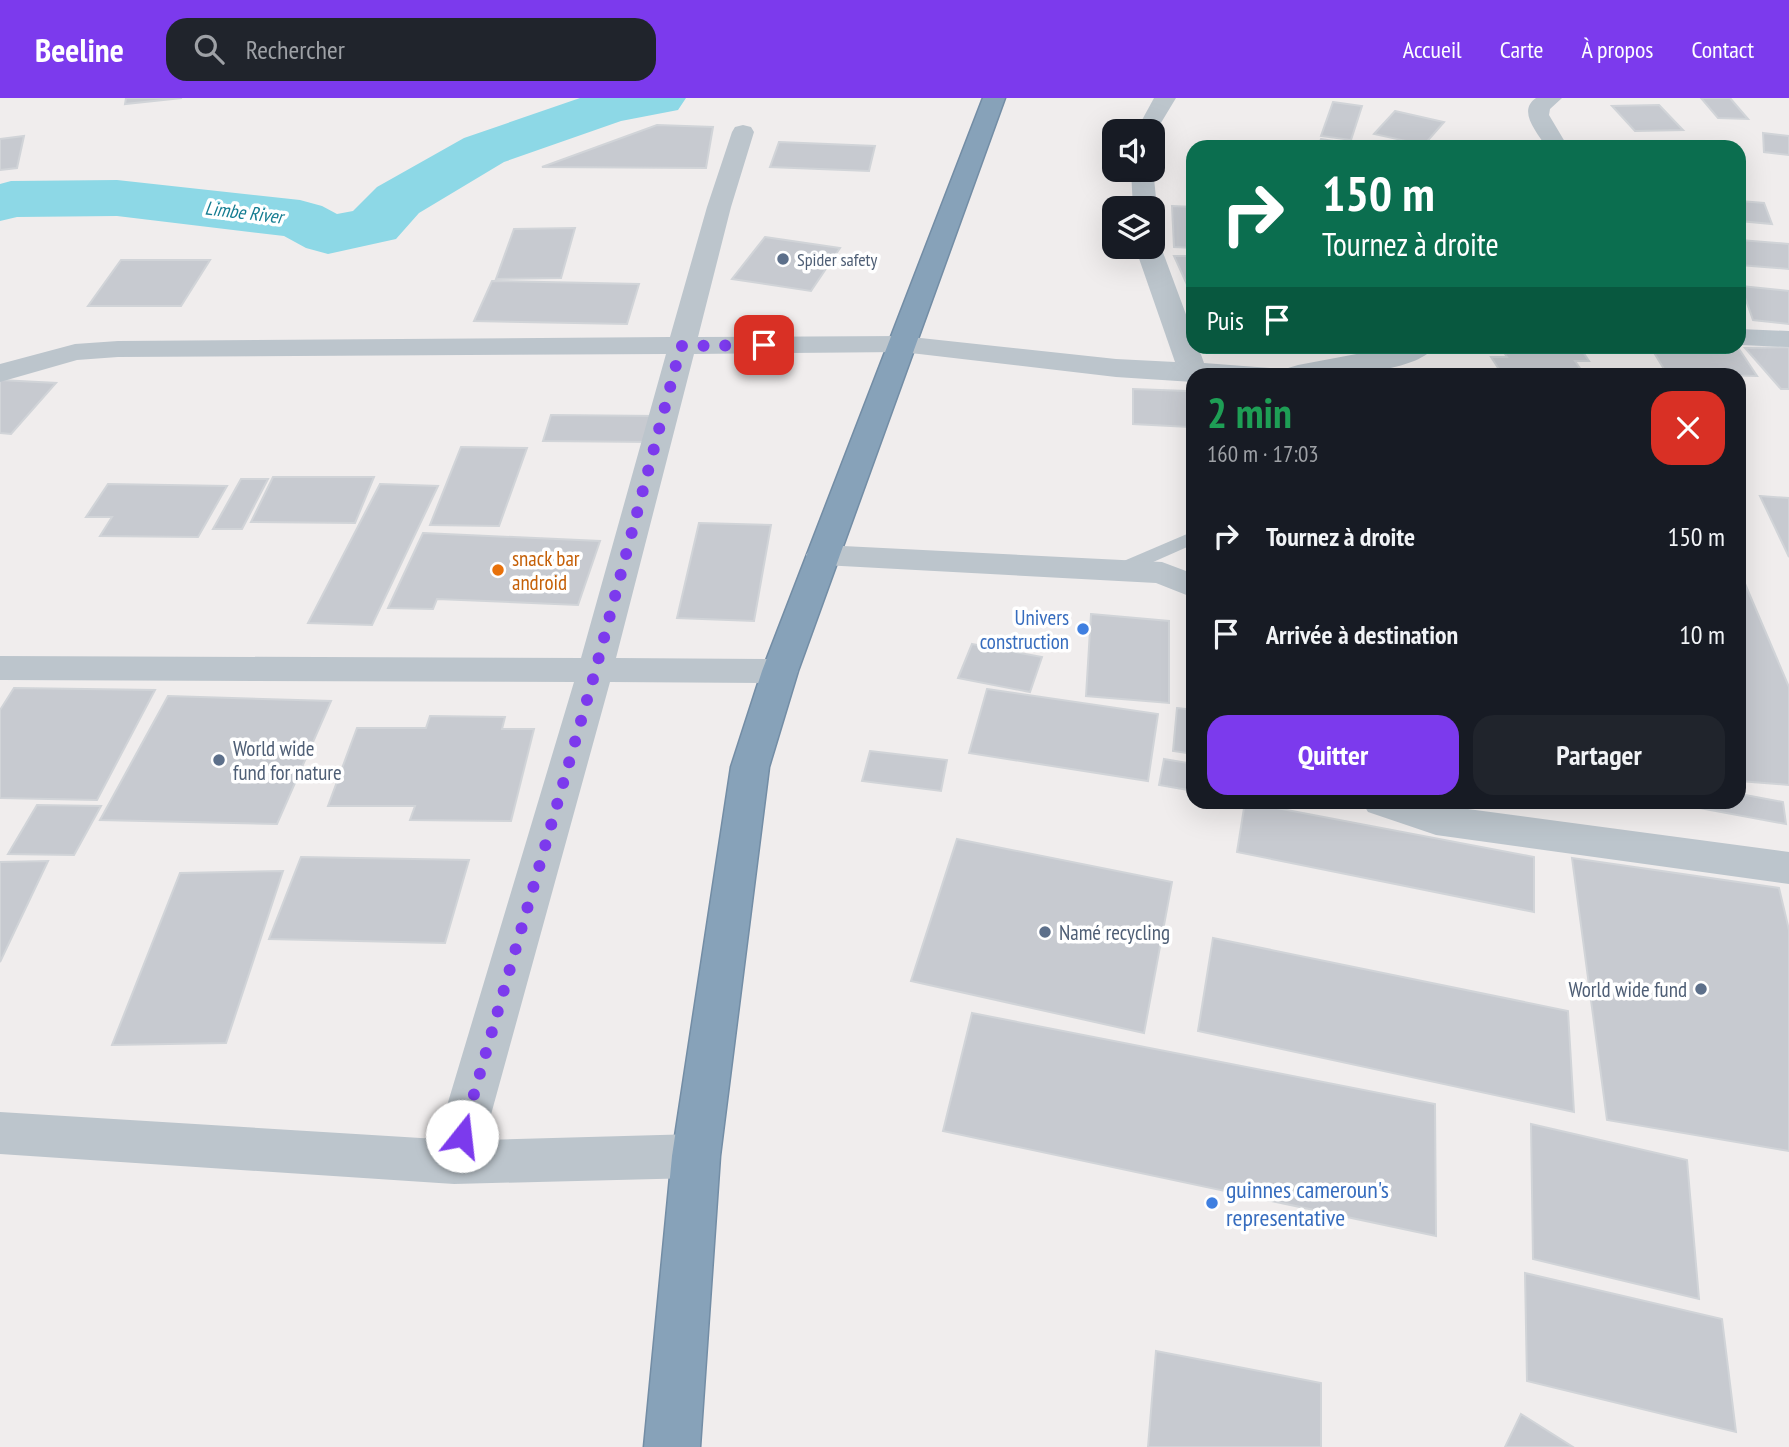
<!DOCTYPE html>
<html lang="fr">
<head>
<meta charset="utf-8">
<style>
	body { margin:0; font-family:"PT Sans Narrow",sans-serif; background:#20242c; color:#f1f3f6; height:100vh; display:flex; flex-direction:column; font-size:26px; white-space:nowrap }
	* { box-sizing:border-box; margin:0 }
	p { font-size:23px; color:#9ea1a6 }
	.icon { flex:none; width:38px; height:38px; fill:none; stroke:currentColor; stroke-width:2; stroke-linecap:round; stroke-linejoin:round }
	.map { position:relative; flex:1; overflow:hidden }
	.drawer { position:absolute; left:1186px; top:270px; width:560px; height:441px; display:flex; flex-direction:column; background:#171b24; border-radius:21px; box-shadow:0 7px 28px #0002 }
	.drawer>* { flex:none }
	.guide { position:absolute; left:1186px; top:42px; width:560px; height:214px; border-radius:21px; box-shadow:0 7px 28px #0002; background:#0b6e4f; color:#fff; overflow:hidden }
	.fabs { position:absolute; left:1102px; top:21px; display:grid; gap:14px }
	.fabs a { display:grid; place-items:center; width:63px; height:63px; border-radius:14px; background:#171b24; box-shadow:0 7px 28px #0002; font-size:35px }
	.pin { position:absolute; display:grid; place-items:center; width:60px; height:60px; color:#fff; margin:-30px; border-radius:14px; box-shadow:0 4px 10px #0006 }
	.me { position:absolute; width:77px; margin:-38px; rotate:16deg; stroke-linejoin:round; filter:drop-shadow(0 0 5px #0008) }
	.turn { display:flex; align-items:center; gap:24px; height:147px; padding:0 21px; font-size:32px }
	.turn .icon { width:91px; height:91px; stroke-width:2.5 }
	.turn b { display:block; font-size:49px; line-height:60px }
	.then { display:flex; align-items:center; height:66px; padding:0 21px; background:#0003; gap:14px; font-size:26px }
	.round { display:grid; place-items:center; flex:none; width:74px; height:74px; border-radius:21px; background:#20242c }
	.summary { display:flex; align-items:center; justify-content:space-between; height:119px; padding:0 21px }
	h1 { font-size:42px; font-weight:800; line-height:52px; color:#1e9e55 }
	.button { display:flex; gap:14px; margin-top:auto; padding:14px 21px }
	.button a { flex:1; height:80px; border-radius:21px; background:#7c3aed; color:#fff; font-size:28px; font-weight:800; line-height:80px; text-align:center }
	.button a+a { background:#20242c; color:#f1f3f6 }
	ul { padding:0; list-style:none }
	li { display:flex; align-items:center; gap:21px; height:98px; padding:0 21px }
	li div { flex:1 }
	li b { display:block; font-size:26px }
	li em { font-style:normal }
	header { display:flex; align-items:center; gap:42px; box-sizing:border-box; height:98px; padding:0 35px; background:#7c3aed; color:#fff }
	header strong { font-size:33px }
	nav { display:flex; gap:38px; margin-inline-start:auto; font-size:24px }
	.search { width:490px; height:63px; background:#20242c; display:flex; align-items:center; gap:18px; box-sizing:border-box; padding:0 24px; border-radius:21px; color:#9ea1a6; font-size:26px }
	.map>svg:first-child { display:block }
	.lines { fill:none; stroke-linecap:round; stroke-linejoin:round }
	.river { fill:#8dd8e6; fill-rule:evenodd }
	.building { fill:#c7cad0; stroke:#d1d4d8; stroke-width:2 }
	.highway-casing { stroke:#738da5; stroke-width:3 }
	.lane { fill:#bcc5cc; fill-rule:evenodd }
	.street { fill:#bcc5cc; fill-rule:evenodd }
	.highway { fill:#87a2b9; fill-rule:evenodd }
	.route { stroke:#7c3aed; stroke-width:12; stroke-dasharray:0 21.6 }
	.service-dot { fill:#5c6f8a; stroke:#fff; stroke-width:2.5 }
	.food-dot { fill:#e8710a; stroke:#fff; stroke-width:2.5 }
	.shop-dot { fill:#3f7fe0; stroke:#fff; stroke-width:2.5 }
	.labels { text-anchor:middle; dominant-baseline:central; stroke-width:7; stroke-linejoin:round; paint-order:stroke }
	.far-service-label { font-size:18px; fill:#4e5e75; stroke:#fff; text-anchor:start }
	.far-water-label { font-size:19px; font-style:italic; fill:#147c91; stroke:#fff }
	.food-label { font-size:21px; fill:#c56008; stroke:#fff; text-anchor:start }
	.shop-label { font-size:21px; fill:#366cbe; stroke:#fff; text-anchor:end }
	.service-label { font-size:21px; fill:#4e5e75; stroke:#fff; text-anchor:start }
	.near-shop-label { font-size:24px; fill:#366cbe; stroke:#fff; text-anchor:start }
</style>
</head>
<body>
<header>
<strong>Beeline</strong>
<div class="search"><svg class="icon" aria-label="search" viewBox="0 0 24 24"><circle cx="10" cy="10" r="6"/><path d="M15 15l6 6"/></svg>Rechercher</div>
<nav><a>Accueil</a><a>Carte</a><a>À propos</a><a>Contact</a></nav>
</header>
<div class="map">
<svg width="1789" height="1349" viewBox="0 0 1789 1349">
	<rect width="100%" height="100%" fill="#f0eded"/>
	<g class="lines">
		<path class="river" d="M580 0H686L678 12 621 23 504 64 419 115 396 141 328 156 306 150 284 138 117 118 17 119 0 123V86L11 83 117 82 300 102 322 108 337 116 353 113 377 89 464 40Z"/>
	</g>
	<path class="building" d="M126 0H182L125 6Z
		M1701 0H1730L1748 21 1718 20Z
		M1333 4 1362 8 1351 42 1321 38Z
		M1659 7 1683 32 1635 33 1612 8Z
		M1395 13 1444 24 1424 47 1374 36Z
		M657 27 713 29 706 70 542 69Z
		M1763 35 1789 38V57L1764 54Z
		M24 38 17 70 0 72V41Z
		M1321 41 1346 45 1344 49H1318Z
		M779 44 875 48 869 73 770 69Z
		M1740 103 1764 105 1772 126 1740 123Z
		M1172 108 1194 109V150L1174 149Z
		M575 130 561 180 496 181 514 131Z
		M765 139 840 150 811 193 732 181Z
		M1740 142 1789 146V171L1740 167Z
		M1174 158H1194V191H1189Z
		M121 162H210L181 208H88Z
		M492 183 639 186 627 226 474 223Z
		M1741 188 1789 193V226L1753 222Z
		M1500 248H1579L1589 263H1575L1584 276H1502L1491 259H1507Z
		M1650 248H1737L1757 278 1667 276Z
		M1789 249V291H1781L1745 250Z
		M0 282 56 285 11 336 0 335Z
		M1133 291 1187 293 1189 329 1133 326Z
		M551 317 658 318 651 344 543 343Z
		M461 349 527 350 499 428 430 427Z
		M273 379H374L355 425 251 424Z
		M241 381H268L242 431H213Z
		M108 386 227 388 198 439 100 438 112 419H86Z
		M380 386 438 388 372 527 308 525Z
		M1760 398 1789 400V459Z
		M699 425 771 427 754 523 677 520Z
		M423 435 600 443 578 507 437 501 433 511 388 510Z
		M1740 474 1789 589V687L1740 683Z
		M1091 516 1169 523V605L1086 598Z
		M972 546 1042 559 1030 594 958 580Z
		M14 590 155 592 97 702 0 700V612Z
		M987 591 1158 616 1148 683 969 655Z
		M168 598 331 603 277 726 100 722Z
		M1177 610 1194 612V656L1173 653Z
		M430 618 505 619 502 631H534L511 723 410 722 415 708H328L357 630H426Z
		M870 653 947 662 941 693 862 683Z
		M1164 661 1194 666V693L1159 687Z
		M1740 696 1783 704 1786 726 1683 707V704H1740Z
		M1245 704 1534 759V814L1237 754Z
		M37 707 101 708 74 757 8 756Z
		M957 741 1172 784 1144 935 911 883Z
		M301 759 469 762 445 845 269 841Z
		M1572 760 1779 790 1789 832V1053L1607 1022Z
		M48 763 0 864V764Z
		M283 773 226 945 112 947 180 775Z
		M1213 840 1568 913 1574 1014 1198 933Z
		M972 915 1435 1006 1436 1138 943 1033Z
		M1531 1026 1687 1062 1699 1201 1533 1161Z
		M1525 1175 1722 1221 1736 1334 1527 1283Z
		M1156 1253 1321 1285V1349H1148Z
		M1521 1316 1573 1349H1505Z"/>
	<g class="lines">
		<defs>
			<path id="highway" d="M983 0H1005L798 573 769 669 720 1058 700 1349H644L672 1058 731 669 762 573Z"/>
		</defs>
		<use href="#highway" class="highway-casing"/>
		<path class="lane" d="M1194 433V446L1126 476H1112L1109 472 1112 468Z"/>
		<path class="street" d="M1154 0H1176L1153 38V33H1136Z
			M1536 0H1562L1550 11 1549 17 1568 49H1546C1537 34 1517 13 1536 0Z
			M743 27 751 29 754 34 731 109 698 239 902 238 1116 261 1175 264 1135 149H1153V143L1161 149 1194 238V248H1198L1204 265 1270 270 1274 276H1194L1193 284 1116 279 902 254 694 256 616 560 780 561 793 564 798 573 793 582 780 585 610 584 484 1042 696 1036 713 1043 720 1058 713 1073 696 1080 454 1086 0 1056V1014L437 1041 574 584 0 582V558L581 560 666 256 118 259 77 262 0 284V266L75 246 118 243 670 239 707 109 732 34 735 29Z
			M1153 70 1157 110 1153 115V110H1133L1131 72Z
			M1740 231 1789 233V249L1740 247Z
			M1399 248H1435C1415 278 1316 279 1284 276L1288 270 1298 267Z
			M823 447 1162 464 1194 476V500L1156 485 823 467 811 464 806 457 811 450Z
			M1362 704H1425L1438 707 1789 754V786L1436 737 1368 714Z"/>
		<use href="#highway" class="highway"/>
	</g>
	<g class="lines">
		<path class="route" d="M462 1038 595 574 681 248 764 247"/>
	</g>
	<g class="service-dot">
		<circle cx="783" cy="161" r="7"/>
		<circle cx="219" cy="662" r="7"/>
		<circle cx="1045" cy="834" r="7"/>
		<circle cx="1701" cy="891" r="7"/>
	</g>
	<circle class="food-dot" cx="498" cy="472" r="7"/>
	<g class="shop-dot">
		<circle cx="1083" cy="531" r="7"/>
		<circle cx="1212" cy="1105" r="7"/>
	</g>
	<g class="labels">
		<g class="far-service-label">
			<text x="797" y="161">Spider safety</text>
		</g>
		<g class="far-water-label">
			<text transform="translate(244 114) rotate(7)">Limbe River</text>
		</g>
		<g class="food-label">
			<text x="512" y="460">snack bar<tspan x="512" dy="24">android</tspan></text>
		</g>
		<g class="shop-label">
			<text x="1069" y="519">Univers<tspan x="1069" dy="24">construction</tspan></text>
		</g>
		<g class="service-label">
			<text x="233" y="650">World wide<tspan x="233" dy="24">fund for nature</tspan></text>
			<text x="1059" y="834">Namé recycling</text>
			<text x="1687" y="891" text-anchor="end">World wide fund</text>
		</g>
		<g class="near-shop-label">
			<text x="1226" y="1091">guinnes cameroun's<tspan x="1226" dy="28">representative</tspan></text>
		</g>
	</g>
</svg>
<div class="fabs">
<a><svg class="icon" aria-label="sound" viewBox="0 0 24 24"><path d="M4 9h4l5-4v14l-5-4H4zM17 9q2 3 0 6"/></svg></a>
<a><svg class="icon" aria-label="layers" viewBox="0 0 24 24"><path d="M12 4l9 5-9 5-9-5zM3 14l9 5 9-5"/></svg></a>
</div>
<div class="pin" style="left:764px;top:247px;background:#d93025"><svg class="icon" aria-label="arrive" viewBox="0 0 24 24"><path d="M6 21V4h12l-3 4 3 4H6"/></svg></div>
<svg class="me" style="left:462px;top:1038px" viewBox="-20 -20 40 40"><circle r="19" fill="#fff"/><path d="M0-13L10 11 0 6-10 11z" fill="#7c3aed"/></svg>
<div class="guide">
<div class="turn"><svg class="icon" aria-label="right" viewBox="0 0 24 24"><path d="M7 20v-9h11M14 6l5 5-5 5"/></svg><div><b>150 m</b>Tournez à droite</div></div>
<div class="then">Puis<svg class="icon" aria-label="arrive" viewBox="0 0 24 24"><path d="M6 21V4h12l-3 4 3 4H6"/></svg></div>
</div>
<section class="drawer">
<div class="summary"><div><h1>2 min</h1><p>160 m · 17:03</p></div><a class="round" style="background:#d93025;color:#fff"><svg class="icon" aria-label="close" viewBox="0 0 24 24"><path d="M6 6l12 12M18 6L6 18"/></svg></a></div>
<ul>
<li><svg class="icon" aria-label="right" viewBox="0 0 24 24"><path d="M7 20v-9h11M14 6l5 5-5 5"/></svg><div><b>Tournez à droite</b></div><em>150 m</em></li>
<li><svg class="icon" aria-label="arrive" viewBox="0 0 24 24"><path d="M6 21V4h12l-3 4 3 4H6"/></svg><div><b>Arrivée à destination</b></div><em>10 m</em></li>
</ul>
<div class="button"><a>Quitter</a><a>Partager</a></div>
</section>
</div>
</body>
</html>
